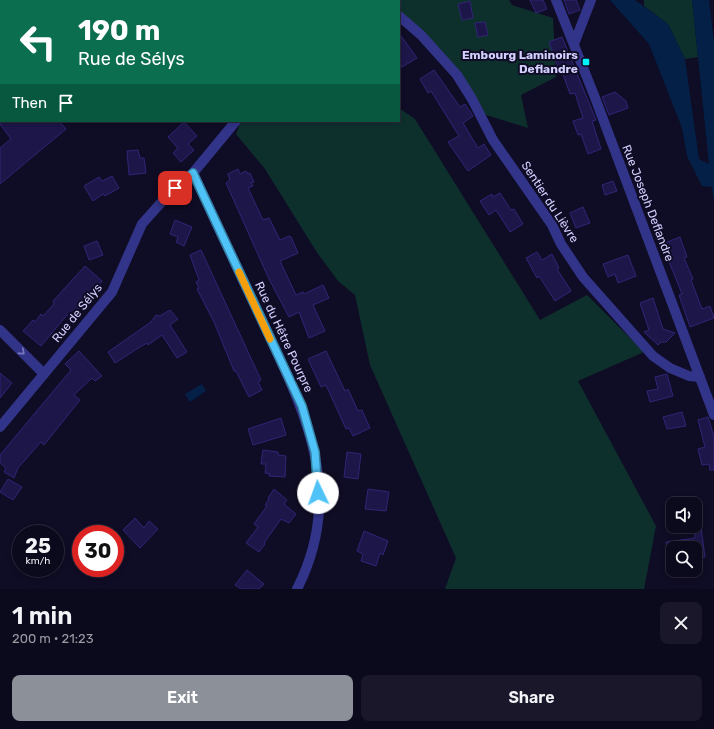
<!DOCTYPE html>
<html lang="en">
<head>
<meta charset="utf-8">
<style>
	body { margin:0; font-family:Rubik,sans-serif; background:#191729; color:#f1f3f6; height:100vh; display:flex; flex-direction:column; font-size:15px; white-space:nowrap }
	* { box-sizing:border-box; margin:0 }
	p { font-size:13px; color:#9a9aa3 }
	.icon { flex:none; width:22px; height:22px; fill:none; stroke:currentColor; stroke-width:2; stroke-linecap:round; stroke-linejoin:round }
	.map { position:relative; height:589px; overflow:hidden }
	.sheet { display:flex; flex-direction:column; background:#0b091c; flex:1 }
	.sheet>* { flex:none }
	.guide { position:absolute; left:0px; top:0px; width:400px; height:122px; box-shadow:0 2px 6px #0003,0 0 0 1px #2b2a3b; background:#0b6e4f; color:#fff; overflow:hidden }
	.fabs { position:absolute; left:666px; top:497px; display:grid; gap:8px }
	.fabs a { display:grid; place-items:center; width:36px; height:36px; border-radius:8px; background:#0b091c; box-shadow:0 2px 6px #0003,0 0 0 1px #2b2a3b; font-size:20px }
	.speed { position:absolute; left:12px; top:525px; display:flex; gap:8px; font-size:20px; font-weight:700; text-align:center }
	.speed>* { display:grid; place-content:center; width:52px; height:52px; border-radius:50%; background:#0b091c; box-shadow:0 2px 6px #0003,0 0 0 1px #2b2a3b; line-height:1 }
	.speed small { font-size:10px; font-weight:400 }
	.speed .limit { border:6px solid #d22; background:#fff; color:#111 }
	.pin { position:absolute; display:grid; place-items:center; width:34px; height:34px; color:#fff; margin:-17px; border-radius:8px; box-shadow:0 2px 6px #0006 }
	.me { position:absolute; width:44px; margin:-22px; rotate:357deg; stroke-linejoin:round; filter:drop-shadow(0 0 3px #0008) }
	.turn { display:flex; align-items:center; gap:14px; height:84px; padding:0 12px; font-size:18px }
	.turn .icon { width:52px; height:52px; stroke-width:2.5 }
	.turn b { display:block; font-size:28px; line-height:34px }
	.then { display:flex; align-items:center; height:38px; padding:0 12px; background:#0003; gap:8px; font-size:15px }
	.round { display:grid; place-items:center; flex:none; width:42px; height:42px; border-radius:8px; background:#191729 }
	.headline { display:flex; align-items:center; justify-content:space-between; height:68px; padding:0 12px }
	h1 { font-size:24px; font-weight:600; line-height:30px }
	.primary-button { display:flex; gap:8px; margin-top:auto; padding:8px 12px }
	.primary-button a { flex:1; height:46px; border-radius:8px; background:#8c9099; color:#fff; font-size:16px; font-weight:600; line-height:46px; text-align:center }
	.primary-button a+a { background:#191729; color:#f1f3f6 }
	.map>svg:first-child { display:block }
	.green { fill:#0e302d }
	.water { fill:#042046 }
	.building { fill:#1d1648; stroke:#302577 }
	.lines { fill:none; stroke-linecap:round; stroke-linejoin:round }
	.minor { stroke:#323489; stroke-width:10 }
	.oneway { stroke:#7a7abe }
	.route-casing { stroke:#337fa1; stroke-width:10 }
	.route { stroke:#4fc3f7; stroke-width:7 }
	.slow { stroke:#f59e0b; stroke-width:7 }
	.poi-dot { fill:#00f2fb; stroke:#0f0c25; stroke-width:1.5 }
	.labels { text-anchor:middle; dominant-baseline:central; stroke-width:4; stroke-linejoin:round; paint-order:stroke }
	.poi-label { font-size:12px; font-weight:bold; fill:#d3d0ff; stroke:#0f0c25; text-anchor:end }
	.street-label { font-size:12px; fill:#d3d0ff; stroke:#0f0c25 }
</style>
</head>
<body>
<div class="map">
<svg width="714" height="589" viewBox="0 0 714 589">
	<rect width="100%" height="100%" fill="#0f0c25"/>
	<path class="green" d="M386 0H509L512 5 553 18 556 77 521 95 528 128 480 113 472 99 399 16V1Z
		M644 0H692L698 57 685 59 668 24 644 6Z
		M399 108 415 119 540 320 587 295 644 352 578 381 656 526 644 589H445L456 558 370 365 355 295 338 281 316 251 265 169 236 134 241 121H399Z"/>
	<path class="water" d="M610 0H635L668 24 685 59 699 159 709 164 692 0H709L714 42V202L712 187 702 186 687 156 682 128 649 44Z
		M202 384 206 391 190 402 185 394Z"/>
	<path class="building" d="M530 0H543L547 9 536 13Z
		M564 0H576L580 10 569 14Z
		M470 1 473 18 462 20 458 4Z
		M485 22 488 35 478 37 475 23Z
		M399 33 417 58 402 67 399 62Z
		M562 37 596 120 592 121 601 149 588 154 581 134 578 135 573 121 583 118 575 93 570 94 560 66 558 67 549 42Z
		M434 70 460 107 465 104 473 116 463 123 478 148 484 144 491 155 468 171 448 142 459 136 431 91 428 93 420 79Z
		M615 92 626 101 628 108 609 115 602 97Z
		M0 121H59L66 129 0 184V148L11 139 0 124Z
		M184 122 197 136 188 144 194 150 181 162 173 153 178 148 168 137Z
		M138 150 140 158H144L146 173 129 175 127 151Z
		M238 169 240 174 246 171 248 174 250 173 254 182 251 183 253 186 248 188 263 220 269 218 280 240 289 236 291 237 298 253 280 261 296 295 303 292 304 294 323 285 329 298 313 305 325 331 309 338 299 312 289 317 269 279 226 183 230 180 228 174Z
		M112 176 119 188 105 196 103 194 93 201 84 186 99 177 102 181Z
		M613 181 617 191 605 195 602 185Z
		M500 193 511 210 514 209 523 224 510 232 496 210 489 215 480 201 492 194 493 197Z
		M583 207 590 223 576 228 570 213Z
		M175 220 192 227 184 246 176 242 178 237 170 234Z
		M680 237 687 257 684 258 693 279 691 280 702 309 710 306 714 318 690 327 679 295 682 294 662 244Z
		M97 241 103 255 89 260 84 246Z
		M201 250 261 380 258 382 262 390 249 397 236 371H234L214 322 197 289 199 288 196 282 199 280 190 255Z
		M537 252 542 260 552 254 559 268 557 269 571 291 555 301 539 276 537 278 526 258Z
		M628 255 636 276 618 283 615 274 608 277 603 264Z
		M85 266 102 281 72 318 67 315 41 346 23 331 33 320 35 322 41 314 43 316 54 304 53 301Z
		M653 298 663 329 675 333 666 342H661L658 345 644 332 649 330 640 303Z
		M170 310 178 319 170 325 187 352 177 358 162 335 148 345 147 343 140 347 115 363 108 352 151 322 156 315 160 316Z
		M79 351 102 376 95 381 92 378 74 395 80 400 44 445 41 442 32 452 18 468 14 478 4 472 6 468 0 463V455L71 370 65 364Z
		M326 351 345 391 348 389 358 411 362 410 370 428 353 436 349 428 346 429 326 385 321 387 308 359Z
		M0 373 12 383 0 398Z
		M667 374 673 396 650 402 647 391 658 389 655 377Z
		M682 412 686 426 667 429 663 417Z
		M708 417 714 437V470H710L709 464 702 465 698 449 705 447 698 420Z
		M281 418 286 435 253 445 248 429Z
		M263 450 278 452V455L286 456 285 477 269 476 270 474 265 473 266 464H261Z
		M347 452 361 454 358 479 344 477Z
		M8 479 22 487 13 500 0 492Z
		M274 489 287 500 284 504 296 514 289 523 281 519 264 543 265 544 259 552 246 543 258 527 254 524 267 506 265 505 269 499 268 498Z
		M368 489 389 492 386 511 365 509Z
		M135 518 144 528 149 521 158 529 140 548 123 530Z
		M695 527H701L705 557 695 558V548H667L666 542 695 538Z
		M364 531 388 541 383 555 380 553 376 566 361 561 363 554 357 551Z
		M247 570 264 584 259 589H241L235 585Z"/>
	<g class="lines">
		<path class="minor" d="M166 0 167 1
			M386 0 387 1
			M556 0 594 95 714 415
			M399 16 421 35 457 75 472 99 493 140 552 225 561 244 583 277 653 356 670 368 689 376 700 377
			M574 44 591 0
			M193 173C215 220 237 268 260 316 302 407 348 489 297 589
			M0 330 44 374
			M0 427 112 292 142 224 167 196 193 173 236 121"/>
	</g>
	<defs><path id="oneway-chevron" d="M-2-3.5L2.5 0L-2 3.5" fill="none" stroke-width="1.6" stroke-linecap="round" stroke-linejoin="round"/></defs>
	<use class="oneway" href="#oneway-chevron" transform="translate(22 352) rotate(41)"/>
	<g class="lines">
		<defs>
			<path id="route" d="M175 188 193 173 302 406 315 452 318 493"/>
		</defs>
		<use href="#route" class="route-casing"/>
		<use href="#route" class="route"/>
		<path class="slow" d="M239 272 270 339"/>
	</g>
	<rect class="poi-dot" x="582" y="58" width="8" height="8" rx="2"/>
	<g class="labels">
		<g class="poi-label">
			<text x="578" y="55">Embourg Laminoirs<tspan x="578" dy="14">Deflandre</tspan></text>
		</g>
		<g class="street-label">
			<text transform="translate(550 202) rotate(57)">Sentier du Lièvre</text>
			<text transform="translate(648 203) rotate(69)">Rue Joseph Deflandre</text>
			<text transform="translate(77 313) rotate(-51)">Rue de Sélys</text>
			<text transform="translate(284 337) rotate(65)">Rue du Hêtre Pourpre</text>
		</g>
	</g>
</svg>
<div class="fabs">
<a><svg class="icon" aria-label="sound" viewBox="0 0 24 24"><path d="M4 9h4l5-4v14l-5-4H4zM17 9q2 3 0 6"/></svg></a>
<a><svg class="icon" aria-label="search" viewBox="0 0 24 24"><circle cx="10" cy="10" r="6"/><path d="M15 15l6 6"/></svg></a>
</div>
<div class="speed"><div>25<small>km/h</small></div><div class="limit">30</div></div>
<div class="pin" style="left:175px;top:188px;background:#d93025"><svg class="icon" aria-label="arrive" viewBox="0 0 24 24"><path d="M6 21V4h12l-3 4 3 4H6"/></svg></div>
<svg class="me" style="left:318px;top:493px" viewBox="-20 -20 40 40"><circle r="19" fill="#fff"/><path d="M0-13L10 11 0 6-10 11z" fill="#4fc3f7"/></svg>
<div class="guide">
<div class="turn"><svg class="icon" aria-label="left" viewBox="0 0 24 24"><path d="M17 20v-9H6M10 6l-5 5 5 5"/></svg><div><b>190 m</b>Rue de Sélys</div></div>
<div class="then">Then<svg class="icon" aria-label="arrive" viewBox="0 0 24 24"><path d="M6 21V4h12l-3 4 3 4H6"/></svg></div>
</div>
</div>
<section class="sheet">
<div class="headline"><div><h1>1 min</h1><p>200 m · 21:23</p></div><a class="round"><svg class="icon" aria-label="close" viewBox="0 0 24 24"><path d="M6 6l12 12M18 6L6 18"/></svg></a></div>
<div class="primary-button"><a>Exit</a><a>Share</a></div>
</section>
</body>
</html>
